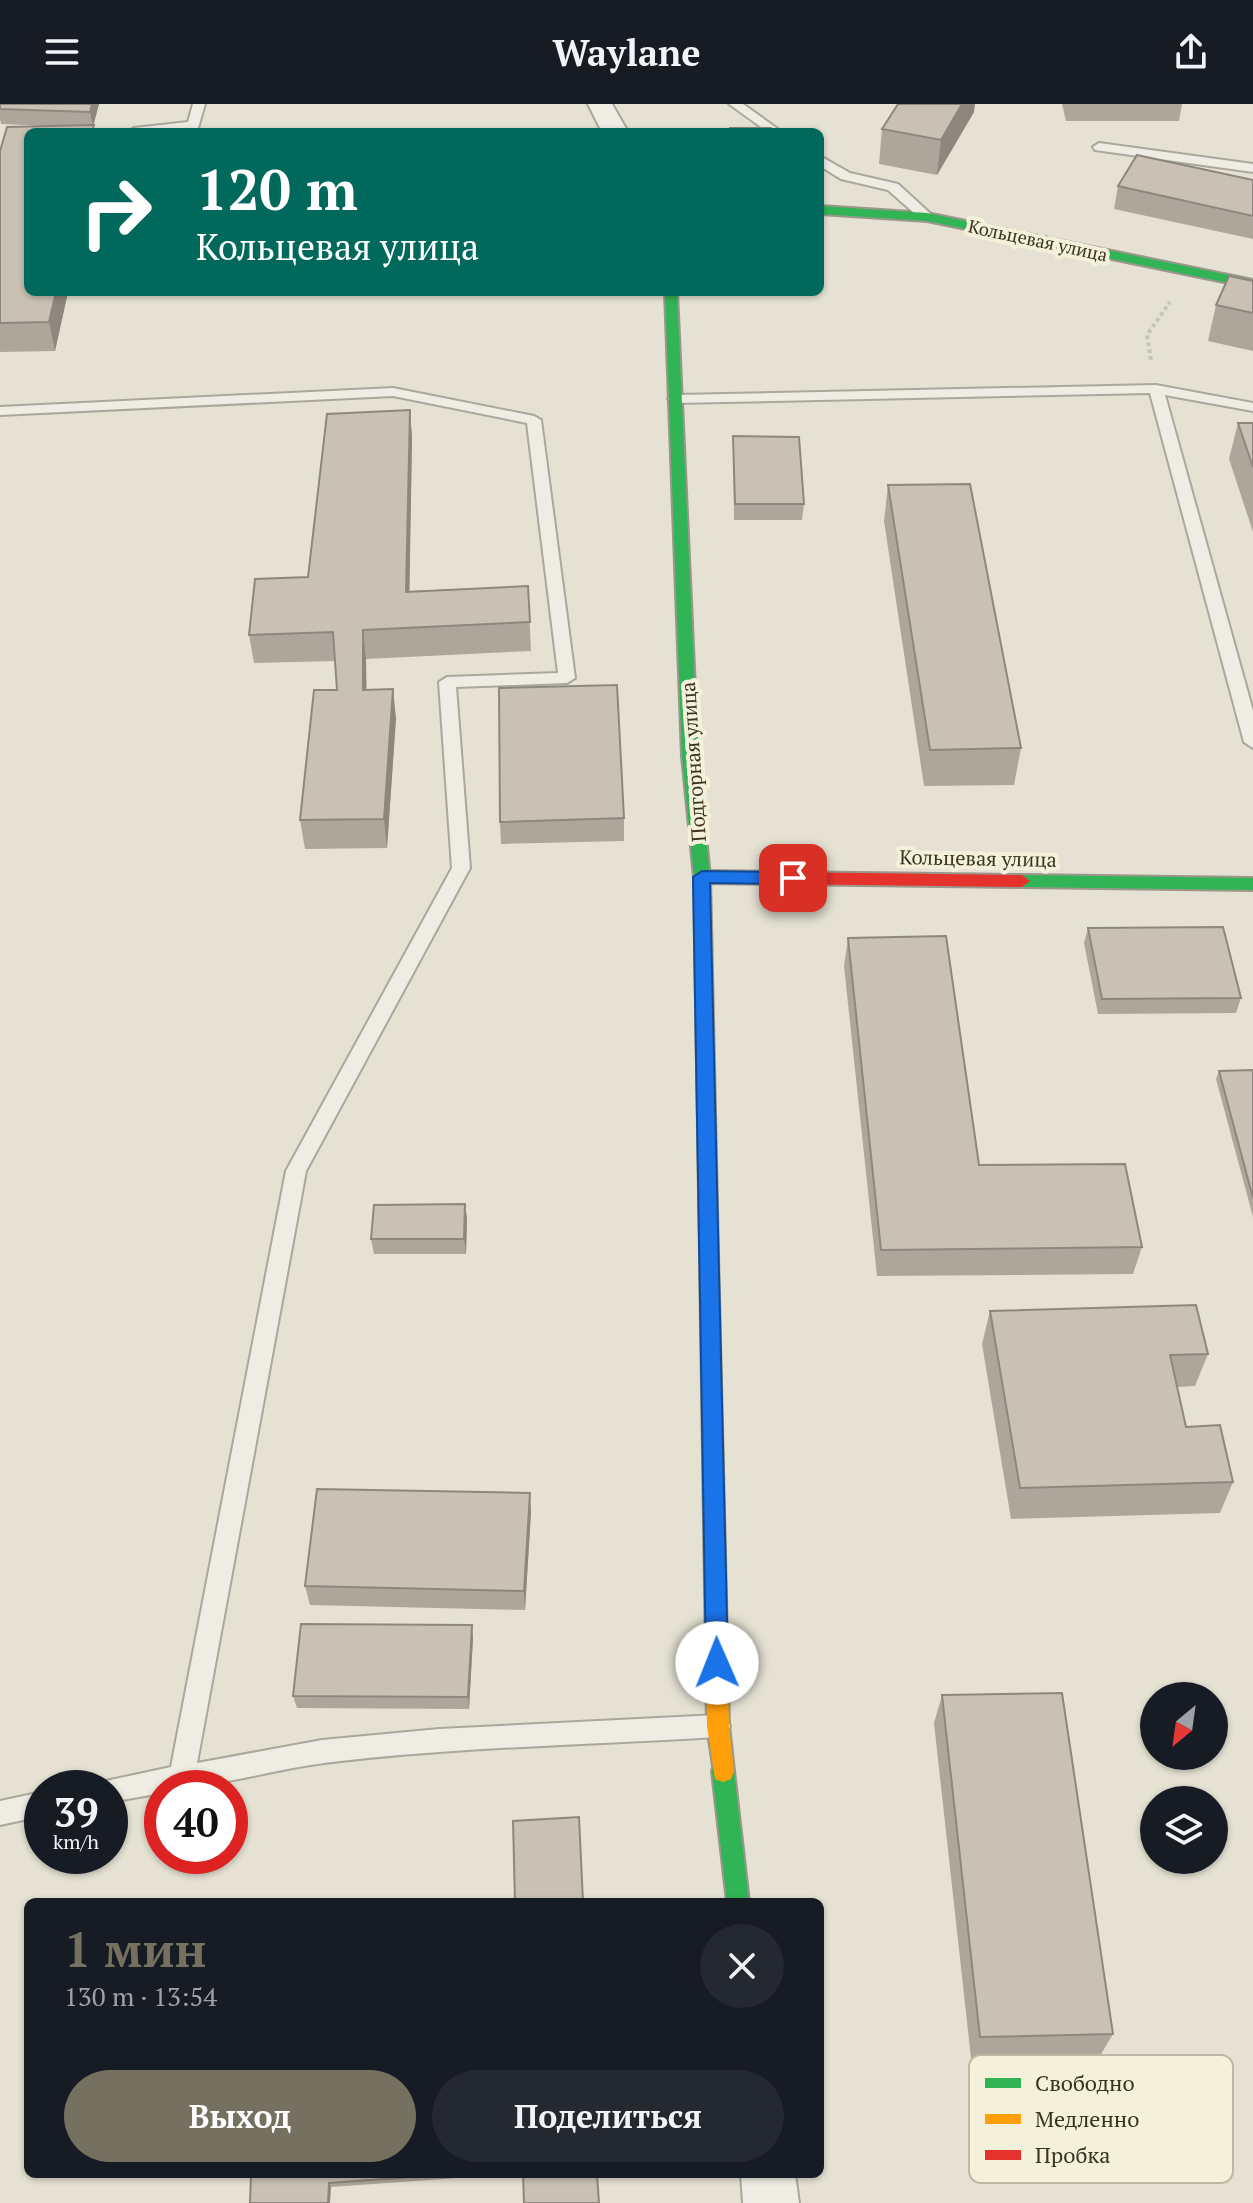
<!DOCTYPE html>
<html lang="ru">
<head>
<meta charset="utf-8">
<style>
	body { margin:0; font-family:"PT Serif",serif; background:#242831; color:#f1f3f6; height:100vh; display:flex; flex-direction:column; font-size:30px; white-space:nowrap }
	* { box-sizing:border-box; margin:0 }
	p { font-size:26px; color:#9ea1a6 }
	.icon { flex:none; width:44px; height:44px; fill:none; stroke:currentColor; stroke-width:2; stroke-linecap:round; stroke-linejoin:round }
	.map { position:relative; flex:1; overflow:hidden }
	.side { position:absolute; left:24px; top:1794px; width:800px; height:280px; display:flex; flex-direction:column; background:#171b24; border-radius:12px; box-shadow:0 2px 6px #0004 }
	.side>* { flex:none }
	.guide { position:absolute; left:24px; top:24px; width:800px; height:168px; border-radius:12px; box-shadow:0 2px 6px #0004; background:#00695c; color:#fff; overflow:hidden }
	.needle { width:52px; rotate:209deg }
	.controls { position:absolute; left:1140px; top:1578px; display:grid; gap:16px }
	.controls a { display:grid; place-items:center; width:88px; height:88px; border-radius:50%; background:#171b24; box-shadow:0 2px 6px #0004; font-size:40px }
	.speed { position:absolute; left:24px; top:1666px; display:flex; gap:16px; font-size:40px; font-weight:700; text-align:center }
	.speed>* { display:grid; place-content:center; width:104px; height:104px; border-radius:50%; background:#171b24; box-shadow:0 2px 6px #0004; line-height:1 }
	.speed small { font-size:20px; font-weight:400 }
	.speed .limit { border:12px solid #d22; background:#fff; color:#111 }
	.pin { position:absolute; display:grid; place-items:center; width:68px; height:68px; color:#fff; margin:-34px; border-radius:16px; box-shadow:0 4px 12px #0006 }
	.me { position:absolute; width:88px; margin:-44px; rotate:359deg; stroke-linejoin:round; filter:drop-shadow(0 0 6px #0008) }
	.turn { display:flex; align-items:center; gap:28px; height:168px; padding:0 40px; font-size:36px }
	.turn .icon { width:104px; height:104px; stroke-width:2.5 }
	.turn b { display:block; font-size:56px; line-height:68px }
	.round { display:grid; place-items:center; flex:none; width:84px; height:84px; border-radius:42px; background:#242831 }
	.overview { display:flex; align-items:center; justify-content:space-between; height:136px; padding:0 40px }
	h1 { font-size:48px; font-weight:700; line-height:60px; color:#767060 }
	.cta { display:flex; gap:16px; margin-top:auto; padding:16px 40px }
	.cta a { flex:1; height:92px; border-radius:48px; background:#767060; color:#fff; font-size:32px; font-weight:700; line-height:92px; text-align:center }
	.cta a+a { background:#242831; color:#f1f3f6 }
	header { display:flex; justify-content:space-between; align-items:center; height:104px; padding:0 40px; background:#171b24; font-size:36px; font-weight:700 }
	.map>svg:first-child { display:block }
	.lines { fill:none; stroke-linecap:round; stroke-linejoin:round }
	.lane-casing { stroke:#aba79b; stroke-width:4 }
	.street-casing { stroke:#aba79b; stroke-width:4 }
	.fast-casing { stroke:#9b978b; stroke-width:4 }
	.slow-casing { stroke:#9b978b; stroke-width:4 }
	.jam-casing { stroke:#9b978b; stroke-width:4 }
	.path { stroke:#c7c4ba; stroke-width:4; stroke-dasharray:4 3; stroke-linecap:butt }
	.lane { fill:#eeece3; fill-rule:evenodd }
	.street { fill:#eeece3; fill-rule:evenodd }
	.fast { fill:#30b455; fill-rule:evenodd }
	.slow { fill:#ff9f0a; fill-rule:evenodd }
	.jam { fill:#e5322d; fill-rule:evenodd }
	.wall { fill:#ada79b }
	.shaded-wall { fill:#8d887e }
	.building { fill:#c9c2b4; stroke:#8d887e; stroke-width:2 }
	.route { fill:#1a73e8; stroke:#114b97; stroke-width:2 }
	.labels { text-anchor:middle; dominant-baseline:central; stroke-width:8; stroke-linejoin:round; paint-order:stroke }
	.far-street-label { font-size:18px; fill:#3b3222; stroke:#f4f1db }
	.street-label { font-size:20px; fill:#3b3222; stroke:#f4f1db }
	.key { fill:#f4f1db; stroke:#bcb8a4; stroke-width:2 }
	.key-label { font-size:22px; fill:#3b3222 }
</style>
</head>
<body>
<header><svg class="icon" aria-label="menu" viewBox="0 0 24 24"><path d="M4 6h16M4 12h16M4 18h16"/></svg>Waylane<svg class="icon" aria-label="share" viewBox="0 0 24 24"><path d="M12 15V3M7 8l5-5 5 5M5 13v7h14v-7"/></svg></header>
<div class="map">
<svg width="1253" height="2099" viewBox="0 0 1253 2099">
	<rect width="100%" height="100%" fill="#e5e2d3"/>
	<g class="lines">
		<defs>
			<path id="lane" d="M193 0H205L198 24 128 28 134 24 188 18Z
				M729 0H743L782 28H768Z
				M1099 39 1253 60V68L1095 46 1093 43Z
				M820 52 850 69 898 80 934 113 922 116 888 86 841 75 820 62Z
				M1156 281 1253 299V307L1165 291 1253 607V644L1244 638 1150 289 675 299 668 295 675 291Z
				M393 284 534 312 541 316 575 574 567 579 456 583 470 764 306 1067 197 1659 322 1636 439 1625 718 1611 727 1614 730 1622 727 1630 718 1633C587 1641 454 1643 324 1659 270 1666 217 1684 162 1684V1689L110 1698V1684H99L101 1678 171 1663 286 1067 452 764 439 578 447 573 558 569 527 319 393 292 0 311V303Z
				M42 1688V1712L0 1721V1697Z"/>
			<path id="street" d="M588 0H612L628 28H602Z
				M741 2070H795L799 2099H743Z"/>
			<path id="fast" d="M820 102 927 109 1253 176V184L927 117 820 110Z
				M665 188H677L698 652 710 773 718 1151 716 1156H702L700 1151 694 773 682 652Z
				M1022 771 1253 774V786L1022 783 1014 777Z
				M723 1656 731 1659 734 1667 749 1798H727L712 1667 715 1659Z"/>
			<path id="slow" d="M709 1143 716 1146 718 1151 729 1622 734 1667 731 1675 723 1678 715 1675 707 1622 700 1151 702 1146Z"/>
			<path id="jam" d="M702 767 1022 771 1030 777 1022 783 702 779 694 773Z"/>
		</defs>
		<use href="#lane" class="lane-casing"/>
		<use href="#street" class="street-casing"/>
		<use href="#fast" class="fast-casing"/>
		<use href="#slow" class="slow-casing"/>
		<use href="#jam" class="jam-casing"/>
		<path class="path" d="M1151 256 1147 231 1170 198"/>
		<use href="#lane" class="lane"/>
		<use href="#street" class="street"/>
		<use href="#fast" class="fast"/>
		<use href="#slow" class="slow"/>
		<use href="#jam" class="jam"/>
	</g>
	<path class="wall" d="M0 0H99L93 21 28 188H68L55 247 0 248V47L51 22 1 20 0 14Z
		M1062 0H1182L1179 17H1066Z
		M974 8 937 71 879 60 882 25Z
		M1253 76V135L1114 105 1118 82Z
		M1253 177V247L1208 237 1216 201Z
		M410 306 412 334 409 487 528 482 531 547 366 555V586L396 614 387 744 305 745 300 716 337 586 335 557 254 559 249 531 308 473Z
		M1238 319H1253V428L1229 355Z
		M733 332 804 400 802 416H734Z
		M888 381 1021 644 1014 681 924 682 884 417Z
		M624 714V737L501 740 500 718Z
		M1088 824 1241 894 1236 909 1098 910 1084 839Z
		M848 834 979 1061 1142 1143 1133 1170 877 1172 844 862Z
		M1253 966V1113L1216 975 1219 967Z
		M465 1100 467 1115 466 1150H374L371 1135Z
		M990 1207 1208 1250 1195 1282 1177 1283 1186 1323 1233 1378 1220 1409 1011 1415 982 1240Z
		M531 1408 525 1506 310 1501 305 1482Z
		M473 1534 469 1605 297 1604 293 1592Z
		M942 1591 1113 1930 1100 1952 971 1954 934 1619Z
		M251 2070H515L331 2083Z"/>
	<path class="shaded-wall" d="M92 0H99L93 23 90 8Z
		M962 0H975L974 8 937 71 941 36Z
		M56 188H68L55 247 49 218Z
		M410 306 412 334 409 516 406 488Z
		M363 526 366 555 367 614 363 586Z
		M393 585 396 614 387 744 384 715Z
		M465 1100 467 1115 466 1150 464 1135Z
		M530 1389 531 1408 525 1506 524 1487Z
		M472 1521 473 1534 469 1605 468 1593Z
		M329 2079 331 2083 330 2099H328Z"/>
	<path class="building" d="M0 0H92L90 8 0 5Z
		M898 0H962L941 36 882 25Z
		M94 21 92 28H28V188H56L49 218 0 219V47L7 23Z
		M730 24H771V28H730Z
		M1137 51 1253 76V112L1118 82Z
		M1229 172 1253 177V209L1216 201Z
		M410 306 406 488 528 482 530 518 363 526V586L393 585 384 715 300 716 314 586H337L333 528 249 531 255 475 308 473 327 310Z
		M1238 319H1253V363Z
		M733 332 799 333 804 400H735Z
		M970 380 1021 644 930 646 888 381Z
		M617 581 624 714 500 718 499 584Z
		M1223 823 1241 894 1102 895 1088 824Z
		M946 832 979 1061 1125 1060 1142 1143 881 1146 848 834Z
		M1253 966V1094L1219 967Z
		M465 1100 464 1135H371L374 1101Z
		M1196 1201 1208 1250 1170 1251 1186 1323 1220 1321 1233 1378 1020 1384 990 1207Z
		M317 1385 530 1389 524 1487 305 1482Z
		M301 1520 472 1521 468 1593 293 1592Z
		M1062 1589 1113 1930 980 1933 942 1591Z
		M579 1713 583 1798H515L513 1717Z
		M251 2070H452L329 2079 328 2099H250Z
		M523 2070H597L599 2099H524Z"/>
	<path class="route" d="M702 767 793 768 802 774 793 780 710 779 728 1559 725 1566 717 1569 710 1566 706 1559 693 773Z"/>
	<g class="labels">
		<g class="far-street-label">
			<text transform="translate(1038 136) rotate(12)">Кольцевая улица</text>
		</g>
		<g class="street-label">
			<text transform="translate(693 658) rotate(-94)">Подгорная улица</text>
			<text transform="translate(978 754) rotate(1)">Кольцевая улица</text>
		</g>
	</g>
	<rect x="969" y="1951" width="264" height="128" rx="12" class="key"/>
	<rect x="985" y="1974" width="36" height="10" fill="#30b455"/>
	<rect x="985" y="2010" width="36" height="10" fill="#ff9f0a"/>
	<rect x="985" y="2046" width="36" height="10" fill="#e5322d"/>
	<g class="key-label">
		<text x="1035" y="1987">Свободно</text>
		<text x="1035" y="2023">Медленно</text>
		<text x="1035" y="2059">Пробка</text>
	</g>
</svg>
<div class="controls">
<a><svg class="needle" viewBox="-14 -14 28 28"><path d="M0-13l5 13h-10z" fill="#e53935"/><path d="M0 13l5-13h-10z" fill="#9ea1a6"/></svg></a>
<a><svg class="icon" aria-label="layers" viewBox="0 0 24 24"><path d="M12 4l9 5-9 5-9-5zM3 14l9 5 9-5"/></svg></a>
</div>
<div class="speed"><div>39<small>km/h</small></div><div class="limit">40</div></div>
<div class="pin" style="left:793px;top:774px;background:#d93025"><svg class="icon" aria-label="arrive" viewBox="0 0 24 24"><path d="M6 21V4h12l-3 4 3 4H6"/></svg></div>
<svg class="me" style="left:717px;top:1559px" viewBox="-20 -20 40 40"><circle r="19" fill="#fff"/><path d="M0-13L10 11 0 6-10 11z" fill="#1a73e8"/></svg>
<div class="guide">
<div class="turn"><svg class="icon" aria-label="right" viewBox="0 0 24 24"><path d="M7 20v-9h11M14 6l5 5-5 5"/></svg><div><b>120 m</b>Кольцевая улица</div></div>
</div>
<section class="side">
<div class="overview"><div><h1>1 мин</h1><p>130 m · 13:54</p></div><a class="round"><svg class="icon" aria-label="close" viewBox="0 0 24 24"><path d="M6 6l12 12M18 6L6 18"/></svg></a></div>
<div class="cta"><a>Выход</a><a>Поделиться</a></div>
</section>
</div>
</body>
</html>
